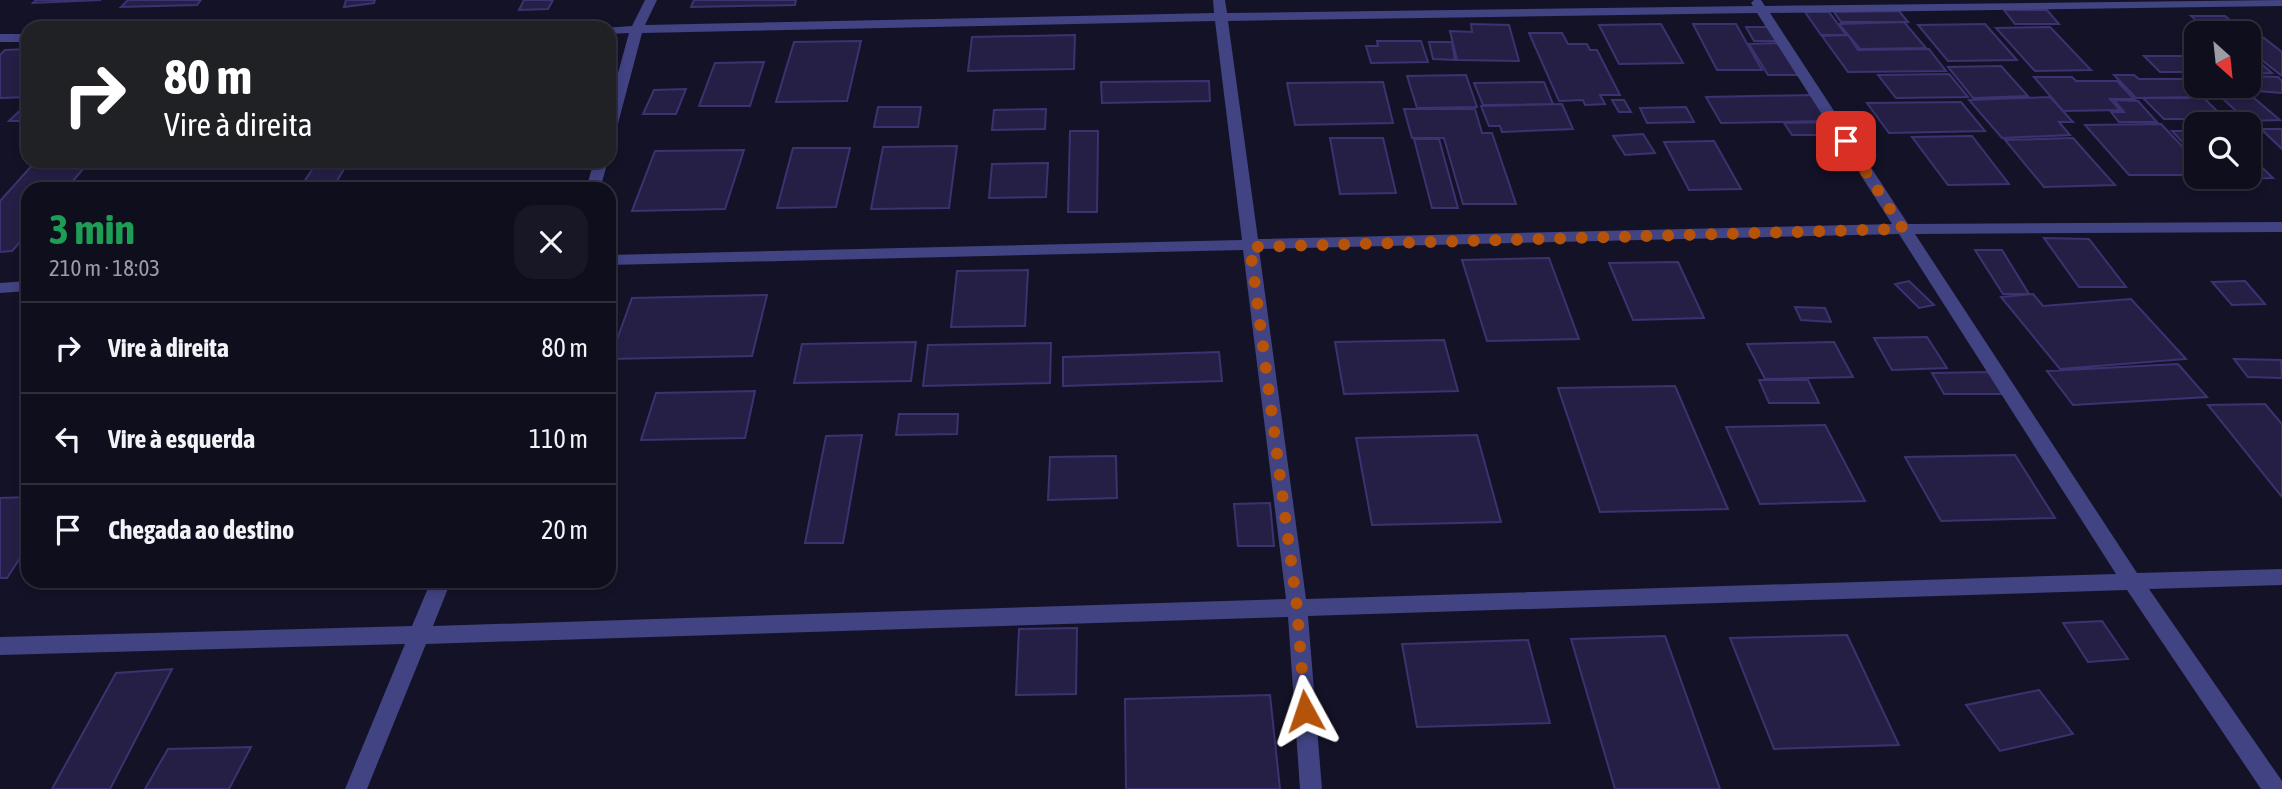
<!DOCTYPE html>
<html lang="pt">
<head>
<meta charset="utf-8">
<style>
	body { margin:0; font-family:"Asap Condensed",sans-serif; background:#181726; color:#f1f3f6; height:100vh; display:flex; flex-direction:column; font-size:26px; white-space:nowrap }
	* { box-sizing:border-box; margin:0 }
	p { font-size:23px; color:#9b9ca4 }
	.icon { flex:none; width:38px; height:38px; fill:none; stroke:currentColor; stroke-width:2; stroke-linecap:round; stroke-linejoin:round }
	.map { position:relative; flex:1; overflow:hidden }
	.side { position:absolute; left:21px; top:182px; width:595px; height:406px; display:flex; flex-direction:column; background:#0f0e1d; border-radius:21px; box-shadow:0 4px 10px #0003,0 0 0 2px #2f2e3b }
	.side>* { flex:none }
	.hud { position:absolute; left:21px; top:21px; width:595px; height:147px; border-radius:21px; box-shadow:0 4px 10px #0003,0 0 0 2px #2f2e3b; background:#202124; color:#fff; overflow:hidden }
	.needle { width:46px; rotate:153deg }
	.tools { position:absolute; left:2184px; top:21px; display:grid; gap:14px }
	.tools a { display:grid; place-items:center; width:77px; height:77px; border-radius:14px; background:#0f0e1d; box-shadow:0 4px 10px #0003,0 0 0 2px #2f2e3b; font-size:35px }
	.pin { position:absolute; display:grid; place-items:center; width:60px; height:60px; color:#fff; margin:-30px; border-radius:14px; box-shadow:0 4px 10px #0006 }
	.me { position:absolute; width:77px; margin:-38px; rotate:355deg; stroke-linejoin:round; filter:drop-shadow(0 0 5px #0008) }
	.turn { display:flex; align-items:center; gap:24px; height:147px; padding:0 28px; font-size:32px }
	.turn .icon { width:91px; height:91px; stroke-width:2.5 }
	.turn b { display:block; font-size:49px; line-height:60px }
	.round { display:grid; place-items:center; flex:none; width:74px; height:74px; border-radius:21px; background:#181726 }
	.headline { display:flex; align-items:center; justify-content:space-between; height:119px; padding:0 28px }
	h1 { font-size:42px; font-weight:700; line-height:52px; color:#1e9e55 }
	ul { padding:0; list-style:none }
	li { display:flex; align-items:center; gap:21px; height:91px; padding:0 28px; border-top:2px solid #2f2e3b }
	li div { flex:1 }
	li b { display:block; font-size:26px }
	li em { font-style:normal }
	.map>svg:first-child { display:block }
	.building { fill:#251f46; stroke:#3b3370; stroke-width:2 }
	.lines { fill:none; stroke-linecap:round; stroke-linejoin:round }
	.street { fill:#414382; fill-rule:evenodd }
	.route { stroke:#b45309; stroke-width:12; stroke-dasharray:0 21.6 }
</style>
</head>
<body>
<div class="map">
<svg width="2282" height="789" viewBox="0 0 2282 789">
	<rect width="100%" height="100%" fill="#141227"/>
	<path class="building" d="M36 0H101L33 3Z
		M128 0H201L197 5 121 7Z
		M346 0H375L374 3 344 7Z
		M524 0H553L548 9 519 10Z
		M694 0H796L795 5 691 7Z
		M2004 10H2047L2059 24H2015Z
		M1899 11 1908 22H1841L1834 12Z
		M1805 12H1829L1846 35H1821Z
		M2191 16H2225L2245 33H2210Z
		M1904 22 1926 48 1860 49 1839 24Z
		M1471 24 1509 25 1519 61 1457 60 1450 31 1472 32Z
		M1661 24 1683 63 1619 64 1599 25Z
		M1693 24H1736L1762 70H1717Z
		M1985 24 2017 60 1948 61 1918 25Z
		M1746 27H1769L1777 41H1754Z
		M2050 27 2091 70 2035 71 1996 28Z
		M1529 33H1562L1568 44H1587L1590 50H1597L1620 95H1600L1605 104 1585 105 1583 100 1559 101Z
		M1075 35 1074 69 968 71 972 37Z
		M1848 35 1858 50 1929 49 1946 71 1848 72 1822 36Z
		M2264 38 2282 52V76L2249 50V39Z
		M861 41 847 101 776 102 794 42Z
		M1377 41H1421L1428 62 1371 63 1366 46H1378Z
		M1429 42H1452L1455 60 1433 59Z
		M1779 43 1800 75H1768L1749 44Z
		M28 49V97L0 98V55L5 50Z
		M2144 56H2182L2196 72H2160Z
		M2249 61H2258L2272 73 2249 74Z
		M764 62 750 106H699L715 63Z
		M2001 66 2028 96 1973 98 1948 67Z
		M1949 74 1968 97 1896 98 1878 75Z
		M1466 75 1477 107 1417 108 1407 76Z
		M2114 75H2134L2139 79H2196V86H2242L2253 96 2136 98Z
		M2249 76 2278 77 2282 81V93L2258 91 2249 81Z
		M2034 77H2072L2076 81H2117L2134 99H2110L2120 110 2063 111Z
		M1209 81 1210 101 1102 103 1101 82Z
		M1383 82 1393 123 1295 125 1287 83Z
		M1544 82 1553 104 1483 105 1474 83Z
		M686 89 676 114H643L654 90Z
		M1811 95 1829 121 1721 123 1706 97Z
		M2050 97 2073 122H2059L2070 135 2002 138 1969 100Z
		M2143 98H2204L2225 119H2164Z
		M2254 98 2280 120 2247 121 2223 99Z
		M1612 100H1624L1631 112H1619Z
		M2114 100 2138 101 2157 122H2119L2111 112H2124Z
		M1961 102 1985 131 1889 133 1867 103Z
		M28 103 27 121H9Z
		M1562 104 1573 129 1502 132 1500 126H1489L1481 106Z
		M878 107H921L918 127H874Z
		M1686 107 1694 122 1647 123 1640 108Z
		M1046 109 1045 129 992 130 994 110Z
		M1404 109H1475L1482 133H1492L1516 204H1463L1444 138H1412Z
		M1830 122 1838 135H1792L1784 123Z
		M2161 124 2196 161V175H2129L2085 125Z
		M2261 129H2282V149Z
		M1070 131H1098L1097 212H1068Z
		M2172 131H2196V156Z
		M1643 134 1655 153 1625 155 1613 136Z
		M1972 136 2009 184 1948 185 1912 137Z
		M1330 138H1383L1396 193 1340 194Z
		M2073 138 2115 185 2044 187 2005 140Z
		M1414 139H1439L1458 208H1432Z
		M1714 141 1741 189 1689 190 1664 142Z
		M957 146 949 208 871 209 883 147Z
		M793 148H850L836 207 777 208Z
		M744 150 725 209 632 211 655 151Z
		M2249 155 2273 178 2219 179 2217 177H2249Z
		M36 161H90L66 189H28V233L12 251 0 252V201Z
		M318 161H349L332 189H299Z
		M1048 163 1046 197 989 198 992 164Z
		M2044 238 2089 239 2126 287H2079Z
		M1975 250H2002L2029 294H2003Z
		M1549 258 1579 339 1487 341 1462 260Z
		M1678 262 1704 318 1633 320 1609 263Z
		M1028 270 1025 326 951 327 957 271Z
		M1909 281 1934 305 1919 308 1895 284Z
		M2245 281 2265 304 2232 305 2212 282Z
		M2033 294 2043 306 2131 299 2186 359 2060 369 2001 297Z
		M767 295 752 356 610 359 632 298Z
		M1795 307 1825 308 1831 322 1801 320Z
		M1927 337 1947 368 1892 370 1874 338Z
		M1444 340 1458 391 1344 394 1335 342Z
		M916 342 911 381 794 383 802 344Z
		M1834 342 1853 377 1765 379 1747 344Z
		M1051 343 1050 383 923 386 928 345Z
		M1219 352 1222 381 1063 386V357Z
		M2234 359 2281 360 2282 378 2248 377Z
		M2178 364 2207 397 2073 405 2047 371Z
		M1991 372 2005 394H1944L1932 373Z
		M1759 380H1808L1819 403H1769Z
		M1675 386 1728 509 1600 512 1558 388Z
		M755 391 745 438 641 440 656 393Z
		M2265 404 2282 424V497L2208 405Z
		M899 414H958L957 434 896 435Z
		M1825 425 1865 501 1760 504 1726 427Z
		M862 435 843 543H805L826 436Z
		M1477 435 1501 522 1372 525 1356 438Z
		M2015 455 2055 518 1941 521 1905 457Z
		M1116 456 1117 498 1048 500 1050 457Z
		M28 497V546L7 578H0V498Z
		M1270 503 1274 546H1238L1234 504Z
		M2102 621 2128 659 2088 662 2063 623Z
		M1077 628 1076 694 1016 695 1019 629Z
		M1847 635 1899 745 1774 749 1730 638Z
		M1665 636 1720 789H1615L1571 639Z
		M1528 640 1550 723 1417 727 1402 644Z
		M172 669 110 789H52L116 673Z
		M2039 690 2073 734 2000 751 1966 705Z
		M1270 695 1280 789H1126L1125 699Z
		M251 747 229 789H145L168 749Z"/>
	<g class="lines">
		<path class="street" d="M645 0H657L645 25 1214 13 1213 0H1225L1227 13 1753 6 1751 3 1754 0H1761L1765 6 2282 0V6L1770 13 1908 224 2282 222V232L1915 234 2137 573 2282 569V585L2149 589 2282 781V789H2261L2127 590 1308 616 1322 789H1300L1288 617 426 644 367 789H345L405 644 0 655V637L412 626 431 581H451L433 626 1286 599 1243 250 609 265V255L1242 240 1215 21 642 33 616 131 609 135V106L629 33 609 34V28H604L632 26ZM1757 13 1892 224 1258 239 1228 21ZM1899 234 2116 574 1306 599 1259 249Z
			M0 34H28V42H0Z
			M594 161H608L600 189H586Z
			M28 281V291L0 293V283Z"/>
	</g>
	<g class="lines">
		<path class="route" d="M1305 711 1297 607 1250 247 1903 229 1846 141"/>
	</g>
</svg>
<div class="tools">
<a><svg class="needle" viewBox="-14 -14 28 28"><path d="M0-13l5 13h-10z" fill="#e53935"/><path d="M0 13l5-13h-10z" fill="#9b9ca4"/></svg></a>
<a><svg class="icon" aria-label="search" viewBox="0 0 24 24"><circle cx="10" cy="10" r="6"/><path d="M15 15l6 6"/></svg></a>
</div>
<div class="pin" style="left:1846px;top:141px;background:#d93025"><svg class="icon" aria-label="arrive" viewBox="0 0 24 24"><path d="M6 21V4h12l-3 4 3 4H6"/></svg></div>
<svg class="me" style="left:1305px;top:711px" viewBox="-20 -20 40 40"><path d="M0-17L14 15 0 8-14 15z" fill="#b45309" stroke="#fff" stroke-width="4"/></svg>
<div class="hud">
<div class="turn"><svg class="icon" aria-label="right" viewBox="0 0 24 24"><path d="M7 20v-9h11M14 6l5 5-5 5"/></svg><div><b>80 m</b>Vire à direita</div></div>
</div>
<section class="side">
<div class="headline"><div><h1>3 min</h1><p>210 m · 18:03</p></div><a class="round"><svg class="icon" aria-label="close" viewBox="0 0 24 24"><path d="M6 6l12 12M18 6L6 18"/></svg></a></div>
<ul>
<li><svg class="icon" aria-label="right" viewBox="0 0 24 24"><path d="M7 20v-9h11M14 6l5 5-5 5"/></svg><div><b>Vire à direita</b></div><em>80 m</em></li>
<li><svg class="icon" aria-label="left" viewBox="0 0 24 24"><path d="M17 20v-9H6M10 6l-5 5 5 5"/></svg><div><b>Vire à esquerda</b></div><em>110 m</em></li>
<li><svg class="icon" aria-label="arrive" viewBox="0 0 24 24"><path d="M6 21V4h12l-3 4 3 4H6"/></svg><div><b>Chegada ao destino</b></div><em>20 m</em></li>
</ul>
</section>
</div>
</body>
</html>
